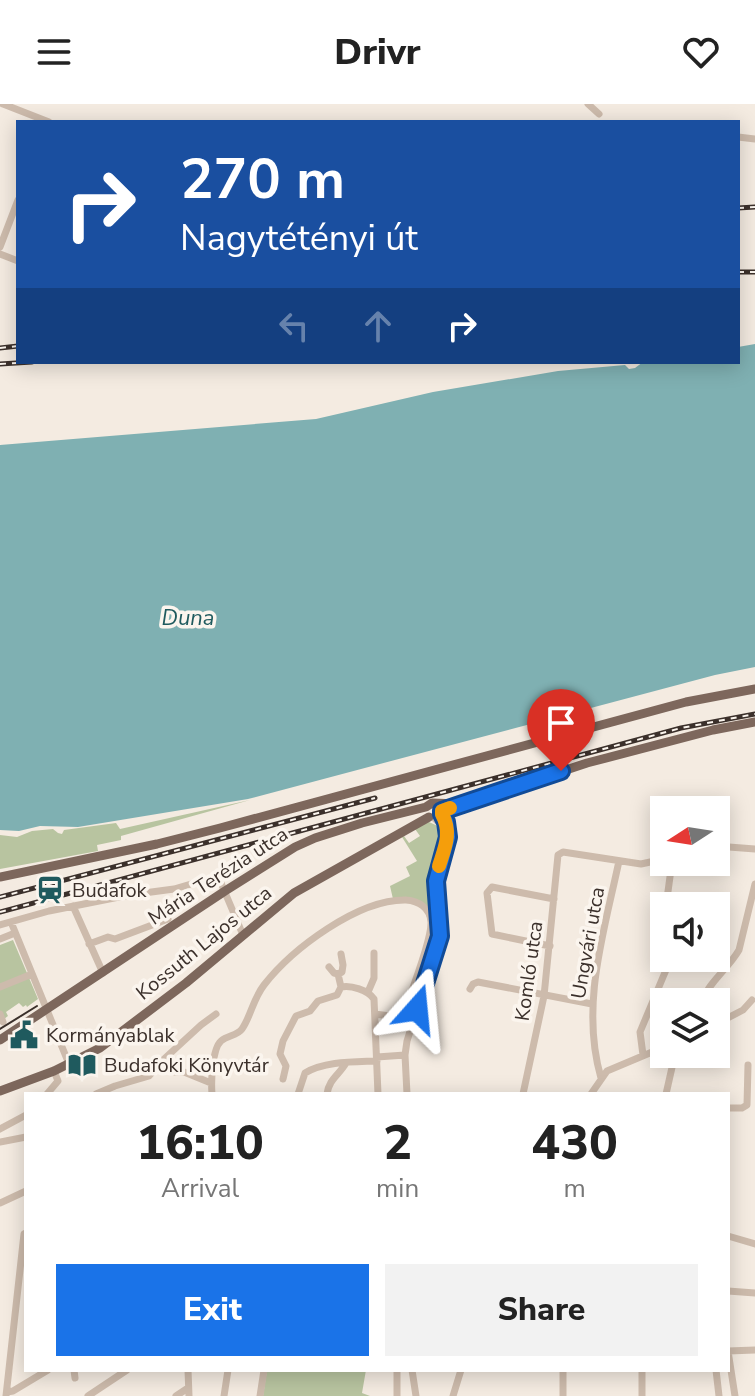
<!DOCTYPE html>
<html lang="en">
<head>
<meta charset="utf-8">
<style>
	body { margin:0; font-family:"Nunito Sans",sans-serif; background:#f2f2f2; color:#222; height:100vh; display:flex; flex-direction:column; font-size:30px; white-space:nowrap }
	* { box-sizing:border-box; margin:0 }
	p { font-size:26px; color:#767676 }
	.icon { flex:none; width:44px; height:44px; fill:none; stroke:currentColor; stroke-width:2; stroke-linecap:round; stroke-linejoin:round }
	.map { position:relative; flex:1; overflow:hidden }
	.drawer { position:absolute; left:24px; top:988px; width:706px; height:280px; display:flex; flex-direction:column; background:#fff; border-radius:0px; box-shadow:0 4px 20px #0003 }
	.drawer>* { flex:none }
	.banner { position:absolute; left:16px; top:16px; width:724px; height:244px; border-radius:0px; box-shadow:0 4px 20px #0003; background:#1a4fa0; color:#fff; overflow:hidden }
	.needle { width:52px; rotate:258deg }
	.tools { position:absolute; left:650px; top:692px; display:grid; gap:16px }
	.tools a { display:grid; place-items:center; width:80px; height:80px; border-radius:0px; background:#fff; box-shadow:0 4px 20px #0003; font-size:40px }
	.pin { position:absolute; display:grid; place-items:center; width:68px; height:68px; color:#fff; margin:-82px -34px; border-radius:50% 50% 50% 0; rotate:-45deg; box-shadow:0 0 8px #0007 }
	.pin .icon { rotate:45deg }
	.me { position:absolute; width:88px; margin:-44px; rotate:18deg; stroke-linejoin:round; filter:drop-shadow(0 0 6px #0008) }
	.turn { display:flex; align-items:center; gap:28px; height:168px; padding:0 32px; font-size:36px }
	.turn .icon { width:104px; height:104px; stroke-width:2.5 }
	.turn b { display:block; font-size:56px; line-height:68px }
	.lanes { display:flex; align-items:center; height:76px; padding:0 32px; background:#0003; justify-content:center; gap:40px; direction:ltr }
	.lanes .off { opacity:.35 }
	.eta { display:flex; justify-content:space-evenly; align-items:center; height:136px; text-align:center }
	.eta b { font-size:48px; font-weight:800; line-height:56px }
	.cta { display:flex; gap:16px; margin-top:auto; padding:16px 32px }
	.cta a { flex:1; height:92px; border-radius:0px; background:#1a73e8; color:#fff; font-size:32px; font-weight:800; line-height:92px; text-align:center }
	.cta a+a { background:#f2f2f2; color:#222 }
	header { display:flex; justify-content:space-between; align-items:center; height:104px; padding:0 32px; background:#fff; font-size:36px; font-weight:800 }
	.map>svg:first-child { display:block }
	.green { fill:#b8c4a0 }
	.water { fill:#7fb0b2 }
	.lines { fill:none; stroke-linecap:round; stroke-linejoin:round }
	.minor { stroke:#cdbbac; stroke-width:7 }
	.major { stroke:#7d675c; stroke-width:9 }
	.tram { stroke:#3b302b; stroke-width:2 }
	.rail-casing { stroke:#3b302b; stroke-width:5 }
	.rail { stroke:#fbf5ee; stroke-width:2; stroke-dasharray:6; stroke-linecap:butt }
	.route-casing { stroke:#114b97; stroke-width:20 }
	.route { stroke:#1a73e8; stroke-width:14 }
	.slow { stroke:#f59e0b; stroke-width:14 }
	.labels { text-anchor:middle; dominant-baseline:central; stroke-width:7; stroke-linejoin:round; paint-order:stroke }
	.street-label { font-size:20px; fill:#3b302b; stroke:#fbf5ee }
	.poi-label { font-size:20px; fill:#3b302b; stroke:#fbf5ee; text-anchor:start }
	.water-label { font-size:22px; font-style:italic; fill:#1f5a5e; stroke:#fbf5ee }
</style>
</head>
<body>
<header><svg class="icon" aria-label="menu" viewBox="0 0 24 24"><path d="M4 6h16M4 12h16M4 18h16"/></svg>Drivr<svg class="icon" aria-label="heart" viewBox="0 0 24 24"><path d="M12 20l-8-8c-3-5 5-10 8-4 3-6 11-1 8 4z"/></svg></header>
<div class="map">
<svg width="755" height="1292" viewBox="0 0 755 1292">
	<rect width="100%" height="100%" fill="#f4ebe1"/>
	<path class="green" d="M250 696 121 732V736L97 741 98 747 0 765V731L17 733 32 727 53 725 58 729 62 730 64 726 116 719 120 725Z
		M429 718 440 723C450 738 435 761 433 778 432 795 441 812 439 828 437 845 427 866 422 883L420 882 427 859 425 857 432 831 423 799 393 795 390 782 410 772 406 763 417 757 402 733 404 732 409 739 420 732 415 725 424 719Z
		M13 836 38 895 27 903 26 901 23 903 19 899 6 908 8 912 0 918V841Z
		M267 1266H366L362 1289 370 1292H263Z"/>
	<path class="water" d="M755 240V563L715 571 248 695 78 723 40 722 19 727 0 726V341L316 315 433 288 558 267 625 261 629 265 635 264 643 258H738V243Z"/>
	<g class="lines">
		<path class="minor" d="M3 0 49 18
			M588 0 599 10
			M738 33 755 35
			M0 143 18 96
			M0 150 18 157
			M435 715 446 725
			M716 742 755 745
			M658 757 664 720
			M73 802 103 869
			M666 802 672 758
			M11 818 69 960
			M0 821 49 807 129 791 174 785 215 773 221 779 243 831
			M0 835 15 829
			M89 840 108 833 115 835 168 815
			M550 842 492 830 487 789 492 783 554 795
			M329 863 334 869 338 870
			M0 883 32 870
			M341 883C351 881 368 886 374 895L378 990
			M470 885 473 880 478 878 592 900
			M368 888 374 874V849
			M701 898C709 878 728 865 739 846L755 780
			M0 910 3 918
			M716 920 743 906 752 896
			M643 951 640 928 671 854
			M377 953 405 951
			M175 968H184L211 979
			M601 974C580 902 604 828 619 757
			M283 975 286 962 280 950 283 937 296 912 310 907 318 897 337 891 341 883 338 870 342 868 343 861 341 850
			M47 990 58 977 54 967
			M96 990 115 982 149 972 163 956 201 921 216 910
			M212 990C211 978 212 945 221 937 228 931 237 932 242 925 251 912 253 895 264 881 292 845 358 795 406 796 419 797 430 804 431 818 432 836 410 891 403 911L397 913 375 910
			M298 990 305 969C325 957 355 958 377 957
			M327 990C329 975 339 971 346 959
			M407 990 405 951 407 937 440 832 436 777 448 730 446 718 442 710
			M523 990 544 892 558 751 563 748 641 760 664 755
			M591 990 607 967 664 943
			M666 990 673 959 677 950
			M728 1004H742L747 1001 748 961
			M0 1025 26 1011
			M0 1038 26 1033
			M0 1099 26 1087
			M728 1132 755 1140
			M728 1187 755 1189
			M728 1247 735 1292
			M728 1247 755 1246
			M74 1266 75 1274
			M188 1266 189 1292
			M412 1266 416 1292
			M642 1266V1292
			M716 1266 719 1292
			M7 1288 13 1287 48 1266
			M6 1292 24 1130 26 1129
			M88 1292 127 1266
			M176 1292 188 1284
			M224 1292 228 1266
			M260 1292 264 1266
			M397 1292V1266
			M453 1292 461 1266
			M563 1292V1266"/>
		<path class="major" d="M442 707 587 659 713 626 755 618
			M0 773 157 740 220 724 686 598 755 585
			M0 936 225 787 295 743 315 734 362 719 426 703 432 699 459 700
			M0 987 54 967 100 944 186 879 294 789 429 713"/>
		<path class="tram" d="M0 925 37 902"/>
		<defs>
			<path id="rail" d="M738 104 755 103
				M738 168H755
				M0 244 18 242
				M0 260 32 258
				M0 793 375 694
				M0 808 681 624 755 610"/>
		</defs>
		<use href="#rail" class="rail-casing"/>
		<use href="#rail" class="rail"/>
	</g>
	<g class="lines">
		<defs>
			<path id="route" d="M417 905 440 832 436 777 448 733 446 718 442 710V707L561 667"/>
		</defs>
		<use href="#route" class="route-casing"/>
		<use href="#route" class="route"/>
		<path class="slow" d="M439 762C445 743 452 729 442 710V707L450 704"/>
	</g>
	<defs>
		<symbol id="station-bare" viewBox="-9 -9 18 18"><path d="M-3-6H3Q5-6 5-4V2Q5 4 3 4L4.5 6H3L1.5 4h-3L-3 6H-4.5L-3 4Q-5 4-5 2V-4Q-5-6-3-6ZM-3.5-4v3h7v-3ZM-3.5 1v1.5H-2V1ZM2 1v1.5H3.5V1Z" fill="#1f5a5e" stroke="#fbf5ee" stroke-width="2.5" paint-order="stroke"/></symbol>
		<symbol id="civic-bare" viewBox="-9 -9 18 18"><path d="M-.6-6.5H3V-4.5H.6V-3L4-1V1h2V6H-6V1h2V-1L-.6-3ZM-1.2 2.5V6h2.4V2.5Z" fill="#1f5a5e" stroke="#fbf5ee" stroke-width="2.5" paint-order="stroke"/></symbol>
		<symbol id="library-bare" viewBox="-9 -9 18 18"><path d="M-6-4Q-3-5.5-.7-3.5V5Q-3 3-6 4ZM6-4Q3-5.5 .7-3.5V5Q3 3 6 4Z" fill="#1f5a5e" stroke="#fbf5ee" stroke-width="2.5" paint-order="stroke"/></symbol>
	</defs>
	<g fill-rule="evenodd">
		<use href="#station-bare" x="30" y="766" width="40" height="40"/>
		<use href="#civic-bare" x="4" y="911" width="40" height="40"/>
		<use href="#library-bare" x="62" y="941" width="40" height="40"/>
	</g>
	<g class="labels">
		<g class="street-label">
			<text transform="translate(218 772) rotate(-33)">Mária Terézia utca</text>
			<text transform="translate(204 839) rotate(-39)">Kossuth Lajos utca</text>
			<text transform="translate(588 839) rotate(-80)">Ungvári utca</text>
			<text transform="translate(529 867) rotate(-82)">Komló utca</text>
		</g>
		<g class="poi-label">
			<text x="72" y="786">Budafok</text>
			<text x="46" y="931">Kormányablak</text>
			<text x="104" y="961">Budafoki Könyvtár</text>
		</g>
		<g class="water-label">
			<text x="188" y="514">Duna</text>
		</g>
	</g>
</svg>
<div class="tools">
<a><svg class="needle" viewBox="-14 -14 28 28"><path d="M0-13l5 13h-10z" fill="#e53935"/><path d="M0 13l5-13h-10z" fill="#767676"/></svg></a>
<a><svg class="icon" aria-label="sound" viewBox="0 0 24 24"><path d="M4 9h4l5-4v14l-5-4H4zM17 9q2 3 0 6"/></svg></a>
<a><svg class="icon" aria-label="layers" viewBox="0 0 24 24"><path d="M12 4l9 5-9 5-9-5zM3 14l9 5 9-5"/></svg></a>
</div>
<div class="pin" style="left:561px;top:667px;background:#d93025"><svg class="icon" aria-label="arrive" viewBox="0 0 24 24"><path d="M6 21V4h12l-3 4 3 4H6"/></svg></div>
<svg class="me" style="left:417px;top:905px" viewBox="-20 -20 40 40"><path d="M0-17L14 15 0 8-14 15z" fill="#1a73e8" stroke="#fff" stroke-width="4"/></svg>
<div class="banner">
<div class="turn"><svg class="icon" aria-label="right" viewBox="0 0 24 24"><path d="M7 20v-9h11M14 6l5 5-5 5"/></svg><div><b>270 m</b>Nagytétényi út</div></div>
<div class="lanes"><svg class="icon off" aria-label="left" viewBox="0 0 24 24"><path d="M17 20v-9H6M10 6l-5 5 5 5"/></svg><svg class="icon off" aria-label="ahead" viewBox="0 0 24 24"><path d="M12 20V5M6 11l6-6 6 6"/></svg><svg class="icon" aria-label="right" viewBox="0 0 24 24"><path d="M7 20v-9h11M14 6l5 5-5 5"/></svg></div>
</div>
<section class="drawer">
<div class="eta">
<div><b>16:10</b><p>Arrival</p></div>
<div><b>2</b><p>min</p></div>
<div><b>430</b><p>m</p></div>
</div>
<div class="cta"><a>Exit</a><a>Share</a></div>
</section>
</div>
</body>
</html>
